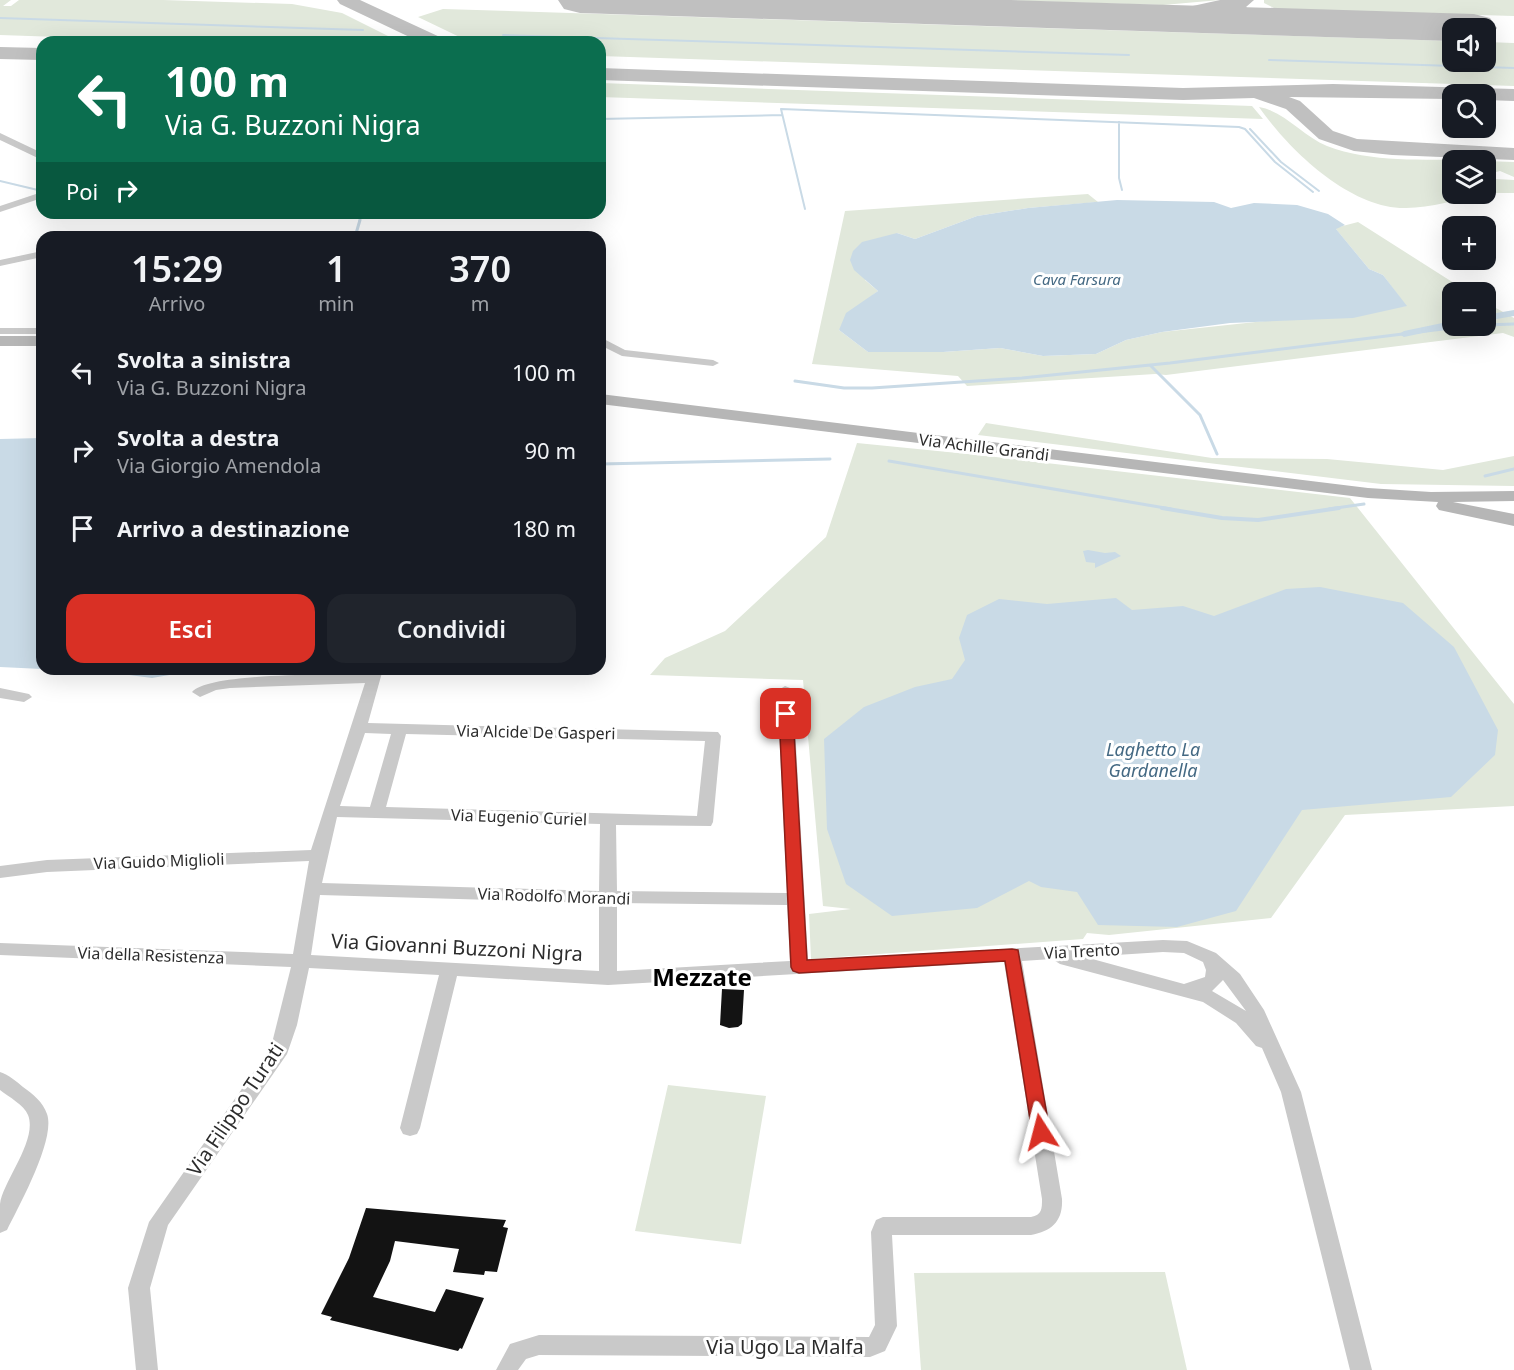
<!DOCTYPE html>
<html lang="it">
<head>
<meta charset="utf-8">
<style>
	body { margin:0; font-family:"Noto Sans",sans-serif; background:#20242c; color:#f1f3f6; height:100vh; display:flex; flex-direction:column; font-size:22px; white-space:nowrap }
	* { box-sizing:border-box; margin:0 }
	p { font-size:20px; color:#9ea1a6 }
	.icon { flex:none; width:33px; height:33px; fill:none; stroke:currentColor; stroke-width:2; stroke-linecap:round; stroke-linejoin:round }
	.map { position:relative; flex:1; overflow:hidden }
	.details { position:absolute; left:36px; top:231px; width:570px; height:444px; display:flex; flex-direction:column; background:#171b24; border-radius:18px; box-shadow:0 6px 24px #0002 }
	.details>* { flex:none }
	.top-card { position:absolute; left:36px; top:36px; width:570px; height:183px; border-radius:18px; box-shadow:0 6px 24px #0002; background:#0b6e4f; color:#fff; overflow:hidden }
	.buttons { position:absolute; left:1442px; top:18px; display:grid; gap:12px }
	.buttons a { display:grid; place-items:center; width:54px; height:54px; border-radius:12px; background:#171b24; box-shadow:0 6px 24px #0002; font-size:30px }
	.pin { position:absolute; display:grid; place-items:center; width:51px; height:51px; color:#fff; margin:-26px; border-radius:12px; box-shadow:0 3px 9px #0006 }
	.me { position:absolute; width:66px; margin:-33px; rotate:351deg; stroke-linejoin:round; filter:drop-shadow(0 0 4px #0008) }
	.turn { display:flex; align-items:center; gap:21px; height:126px; padding:0 30px; font-size:27px }
	.turn .icon { width:78px; height:78px; stroke-width:2.5 }
	.turn b { display:block; font-size:42px; line-height:51px }
	.then { display:flex; align-items:center; height:57px; padding:0 30px; background:#0003; gap:12px; font-size:22px }
	.eta { display:flex; justify-content:space-evenly; align-items:center; height:102px; text-align:center }
	.eta b { font-size:36px; font-weight:600; line-height:42px }
	.button { display:flex; gap:12px; margin-top:auto; padding:12px 30px }
	.button a { flex:1; height:69px; border-radius:18px; background:#d93025; color:#fff; font-size:24px; font-weight:600; line-height:69px; text-align:center }
	.button a+a { background:#20242c; color:#f1f3f6 }
	ul { padding:0; list-style:none }
	li { display:flex; align-items:center; gap:18px; height:78px; padding:0 30px }
	li div { flex:1 }
	li b { display:block; font-size:22px }
	li em { font-style:normal }
	.map>svg:first-child { display:block }
	.green { fill:#e1e8db }
	.water { fill:#c9dae6 }
	.lines { fill:none; stroke-linecap:round; stroke-linejoin:round }
	.stream-far2 { stroke:#c9dae6; stroke-width:2 }
	.stream-far1 { stroke:#c9dae6; stroke-width:3 }
	.stream { stroke:#c9dae6; stroke-width:4 }
	.canal { fill:#c9dae6; fill-rule:evenodd }
	.taxiway { fill:#c0c0c0; fill-rule:evenodd }
	.runway { fill:#c0c0c0; fill-rule:evenodd }
	.building { fill:#131313 }
	.street { fill:#c9c9c9; fill-rule:evenodd }
	.secondary { fill:#b6b6b6; fill-rule:evenodd }
	.route { fill:#d93025; stroke:#8d1f18; stroke-width:1.5 }
	.labels { text-anchor:middle; dominant-baseline:central; stroke-width:6; stroke-linejoin:round; paint-order:stroke }
	.far-water-label { font-size:15px; font-style:italic; fill:#446983; stroke:#fff }
	.street-label { font-size:16px; fill:#2c2c2c; stroke:#fff }
	.water-label { font-size:18px; font-style:italic; fill:#446983; stroke:#fff }
	.near-street-label { font-size:20px; fill:#2c2c2c; stroke:#fff }
	.near-quarter-label { font-size:24px; font-weight:bold; fill:#000; stroke:#fff }
</style>
</head>
<body>
<div class="map">
<svg width="1514" height="1370" viewBox="0 0 1514 1370">
	<rect width="100%" height="100%" fill="#fff"/>
	<path class="green" d="M0 0H11L3 6H11L19 0H163L292 4 342 13 400 42H206L0 35Z
		M994 0H1220L1163 5Z
		M1264 0H1514V16L1276 9 1264 3Z
		M443 9 1452 41V62H1485V42L1514 43V86L600 56V42H470L418 17Z
		M600 83 1252 106 1263 119 600 97Z
		M1259 107C1284 111 1303 136 1327 146 1371 163 1424 159 1470 160H1452V194H1483C1458 199 1431 208 1406 208 1350 209 1289 150 1259 107Z
		M1485 161 1514 162V177L1500 171 1488 174 1496 179 1514 180V193H1485Z
		M1088 194 1098 202 1028 208 977 216 915 239 897 233 865 280 878 291 864 302 839 330 868 352H943L1000 348 1043 356 1096 354 1126 340 1162 332 1406 306 1383 275 1369 269 1335 228 1358 222 1468 292H1452V326H1485V302L1514 318V337L1503 333 1166 375 1155 374 967 386 958 376 812 364 845 211Z
		M986 423 1212 458 1327 459 1443 470 1514 456V486L1381 484 978 435Z
		M857 443 978 455 1350 498 1514 704V806L1345 815 1271 918 1109 935 1087 933 1083 939 811 959 809 914 851 909 823 906 803 680 650 675 665 658 725 631 826 537Z
		M668 1085 766 1096 741 1244 635 1231Z
		M1165 1272 1187 1370H921L914 1273Z"/>
	<path class="water" d="M1117 200 1214 202 1231 208 1254 203 1297 205 1328 214 1345 225 1336 229 1369 269 1383 275 1407 306 1353 318 1230 323 1162 332 1126 340 1096 354 1043 356 1000 348 943 352H868L839 330 846 313 878 291 854 270 850 260 853 251 862 242 897 233 915 239 977 216 1028 208Z
		M42 438V669L0 667V439Z
		M1088 550 1105 553 1115 552 1121 556 1095 568V563L1086 562 1083 551Z
		M1320 587 1403 603 1454 647 1498 730 1495 755 1451 797 1302 810 1236 911 1177 927 1098 925 1077 892 1041 887 1029 881 977 908 892 916 846 884 827 829 824 739 864 707 915 687 952 679 965 660 959 638 967 615 999 599 1047 604 1116 598 1132 610 1183 606 1214 616 1286 589Z
		M46 669H204L152 678 114 673Z"/>
	<g class="lines">
		<path class="stream-far2" d="M0 18 363 30
			M503 35 1129 55
			M1269 60 1514 68
			M600 119 782 115
			M1119 122V178L1122 190
			M1250 129 1281 162 1319 191
			M0 181 42 191
			M805 209 781 109 1239 127 1245 129 1275 162 1313 192
			M359 222 362 213"/>
		<path class="stream-far1" d="M355 237 360 220
			M1485 325 1514 324
			M1151 366 1200 415 1217 454
			M795 381 844 388H872L1022 378 1170 363 1467 326
			M889 461 1171 509
			M600 464 830 459
			M1485 476 1514 469
			M1329 509 1364 504"/>
		<path class="stream" d="M1162 508 1222 518 1258 520 1339 508"/>
		<path class="canal" d="M1514 310V316L1485 321V315Z
			M1452 321V326H1456L1404 337 1399 334 1404 331Z"/>
		<path class="taxiway" d="M337 0H360L442 38 444 42H420L340 4Z
			M1220 0H1254L1246 7C1262 20 1282 14 1301 19L1303 23 1301 27C1279 32 1243 27 1229 9L1179 19 1101 22 1095 21 1092 17 1095 13 1101 12 1179 9Z
			M0 47 42 48V60L0 59Z
			M600 68 1183 88 1333 84 1514 89V101L1485 100V94H1452V99L1289 97 1300 101 1333 131 1357 139 1514 148V160L1392 155 1354 151 1319 139 1286 109 1254 98 1183 100 600 80Z"/>
		<path class="runway" d="M558 0H1011L1474 14 1490 18 1497 28 1490 38 1485 39V28H1452V41L580 13 564 9Z"/>
	</g>
	<path class="building" d="M722 989 744 990 742 1024 738 1027 729 1028 720 1025Z
		M366 1208 506 1220 503 1227 508 1228 497 1272 485 1271 484 1275 453 1272 459 1249 395 1241 390 1261 373 1297 435 1312 446 1289 484 1298 462 1349 460 1348 458 1351 330 1320 332 1317 321 1314 349 1258Z"/>
	<g class="lines">
		<path class="street" d="M0 133 42 153V160L0 140Z
			M42 192V198L0 212V206Z
			M42 251V257L0 266V260Z
			M0 328H42V334H0Z
			M600 337 625 350 713 360 719 363 713 366 622 356 600 345Z
			M369 669H383L368 723 718 732 721 736 713 822 711 826 616 825 617 891 787 893 777 691 785 686 790 688 793 691 808 960 1163 940 1187 941 1216 953 1240 974 1264 1010 1301 1092 1372 1370H1350L1281 1092 1262 1048 1256 1046 1236 1023 1203 1002 1060 964 1052 959 1022 961 1062 1199C1063 1221 1052 1231 1031 1235H892L897 1326 885 1351 870 1357 539 1355 526 1359 518 1370H496L510 1344 539 1335 869 1337 875 1325 871 1232 876 1220 883 1217H1031C1042 1215 1042 1209 1042 1199L1004 962 608 985 457 976 420 1128 417 1134 410 1136 403 1134 400 1128 439 975 309 968 297 1025 287 1054 168 1225 150 1288 158 1370H136L128 1288 149 1222 271 1047 291 967 0 955V943L293 954 309 861 47 872 0 878V866L47 860 311 850 365 683 230 688 216 690 200 697 192 692C209 672 336 675 367 674ZM365 733 391 734 370 807 340 806ZM406 734 705 741 697 816 386 807ZM337 817 600 824 599 891 322 883ZM320 895 599 903V971L311 955ZM617 903 787 905 790 961 617 971ZM1163 952 1184 953 1203 962 1206 970 1205 977 1184 984 1085 957ZM1223 980 1246 1011 1212 991Z
			M0 688 29 694 32 697 24 702 0 698Z
			M0 1072C9 1075 16 1081 23 1087 33 1094 43 1102 47 1114 56 1139 19 1206 7 1230L0 1233C0 1224 0 1213 0 1204 3 1181 38 1140 28 1115 24 1105 9 1097 0 1090Z"/>
		<path class="secondary" d="M0 336H42V346H0Z
			M600 394 1368 488 1431 492 1514 491V501L1453 502 1514 514V526L1439 510 1436 506 1438 502 1368 498 600 404Z"/>
	</g>
	<path class="route" d="M786 710 793 714 807 960 1012 949 1018 950 1050 1132 1047 1137 1041 1139 1035 1137 1032 1132 1005 961 799 973 793 971 791 967 779 714Z"/>
	<g class="labels">
		<g class="far-water-label">
			<text x="1077" y="279">Cava Farsura</text>
		</g>
		<g class="street-label">
			<text transform="translate(984 447) rotate(7)">Via Achille Grandi</text>
			<text transform="translate(536 732) rotate(1)">Via Alcide De Gasperi</text>
			<text transform="translate(519 817) rotate(2)">Via Eugenio Curiel</text>
			<text transform="translate(159 861) rotate(-2)">Via Guido Miglioli</text>
			<text transform="translate(554 896) rotate(2)">Via Rodolfo Morandi</text>
			<text transform="translate(1082 951) rotate(-3)">Via Trento</text>
			<text transform="translate(151 955) rotate(2)">Via della Resistenza</text>
		</g>
		<g class="water-label">
			<text x="1153" y="749">Laghetto La<tspan x="1153" dy="21">Gardanella</tspan></text>
		</g>
		<g class="near-street-label">
			<text transform="translate(457 947) rotate(3)">Via Giovanni Buzzoni Nigra</text>
			<text transform="translate(235 1109) rotate(-56)">Via Filippo Turati</text>
			<text x="785" y="1346">Via Ugo La Malfa</text>
		</g>
		<g class="near-quarter-label">
			<text x="702" y="976">Mezzate</text>
		</g>
	</g>
</svg>
<div class="buttons">
<a><svg class="icon" aria-label="sound" viewBox="0 0 24 24"><path d="M4 9h4l5-4v14l-5-4H4zM17 9q2 3 0 6"/></svg></a>
<a><svg class="icon" aria-label="search" viewBox="0 0 24 24"><circle cx="10" cy="10" r="6"/><path d="M15 15l6 6"/></svg></a>
<a><svg class="icon" aria-label="layers" viewBox="0 0 24 24"><path d="M12 4l9 5-9 5-9-5zM3 14l9 5 9-5"/></svg></a>
<a>+</a>
<a>−</a>
</div>
<div class="pin" style="left:786px;top:714px;background:#d93025"><svg class="icon" aria-label="arrive" viewBox="0 0 24 24"><path d="M6 21V4h12l-3 4 3 4H6"/></svg></div>
<svg class="me" style="left:1041px;top:1132px" viewBox="-20 -20 40 40"><path d="M0-17L14 15 0 8-14 15z" fill="#d93025" stroke="#fff" stroke-width="4"/></svg>
<div class="top-card">
<div class="turn"><svg class="icon" aria-label="left" viewBox="0 0 24 24"><path d="M17 20v-9H6M10 6l-5 5 5 5"/></svg><div><b>100 m</b>Via G. Buzzoni Nigra</div></div>
<div class="then">Poi<svg class="icon" aria-label="right" viewBox="0 0 24 24"><path d="M7 20v-9h11M14 6l5 5-5 5"/></svg></div>
</div>
<section class="details">
<div class="eta">
<div><b>15:29</b><p>Arrivo</p></div>
<div><b>1</b><p>min</p></div>
<div><b>370</b><p>m</p></div>
</div>
<ul>
<li><svg class="icon" aria-label="left" viewBox="0 0 24 24"><path d="M17 20v-9H6M10 6l-5 5 5 5"/></svg><div><b>Svolta a sinistra</b><p>Via G. Buzzoni Nigra</p></div><em>100 m</em></li>
<li><svg class="icon" aria-label="right" viewBox="0 0 24 24"><path d="M7 20v-9h11M14 6l5 5-5 5"/></svg><div><b>Svolta a destra</b><p>Via Giorgio Amendola</p></div><em>90 m</em></li>
<li><svg class="icon" aria-label="arrive" viewBox="0 0 24 24"><path d="M6 21V4h12l-3 4 3 4H6"/></svg><div><b>Arrivo a destinazione</b></div><em>180 m</em></li>
</ul>
<div class="button"><a>Esci</a><a>Condividi</a></div>
</section>
</div>
</body>
</html>
